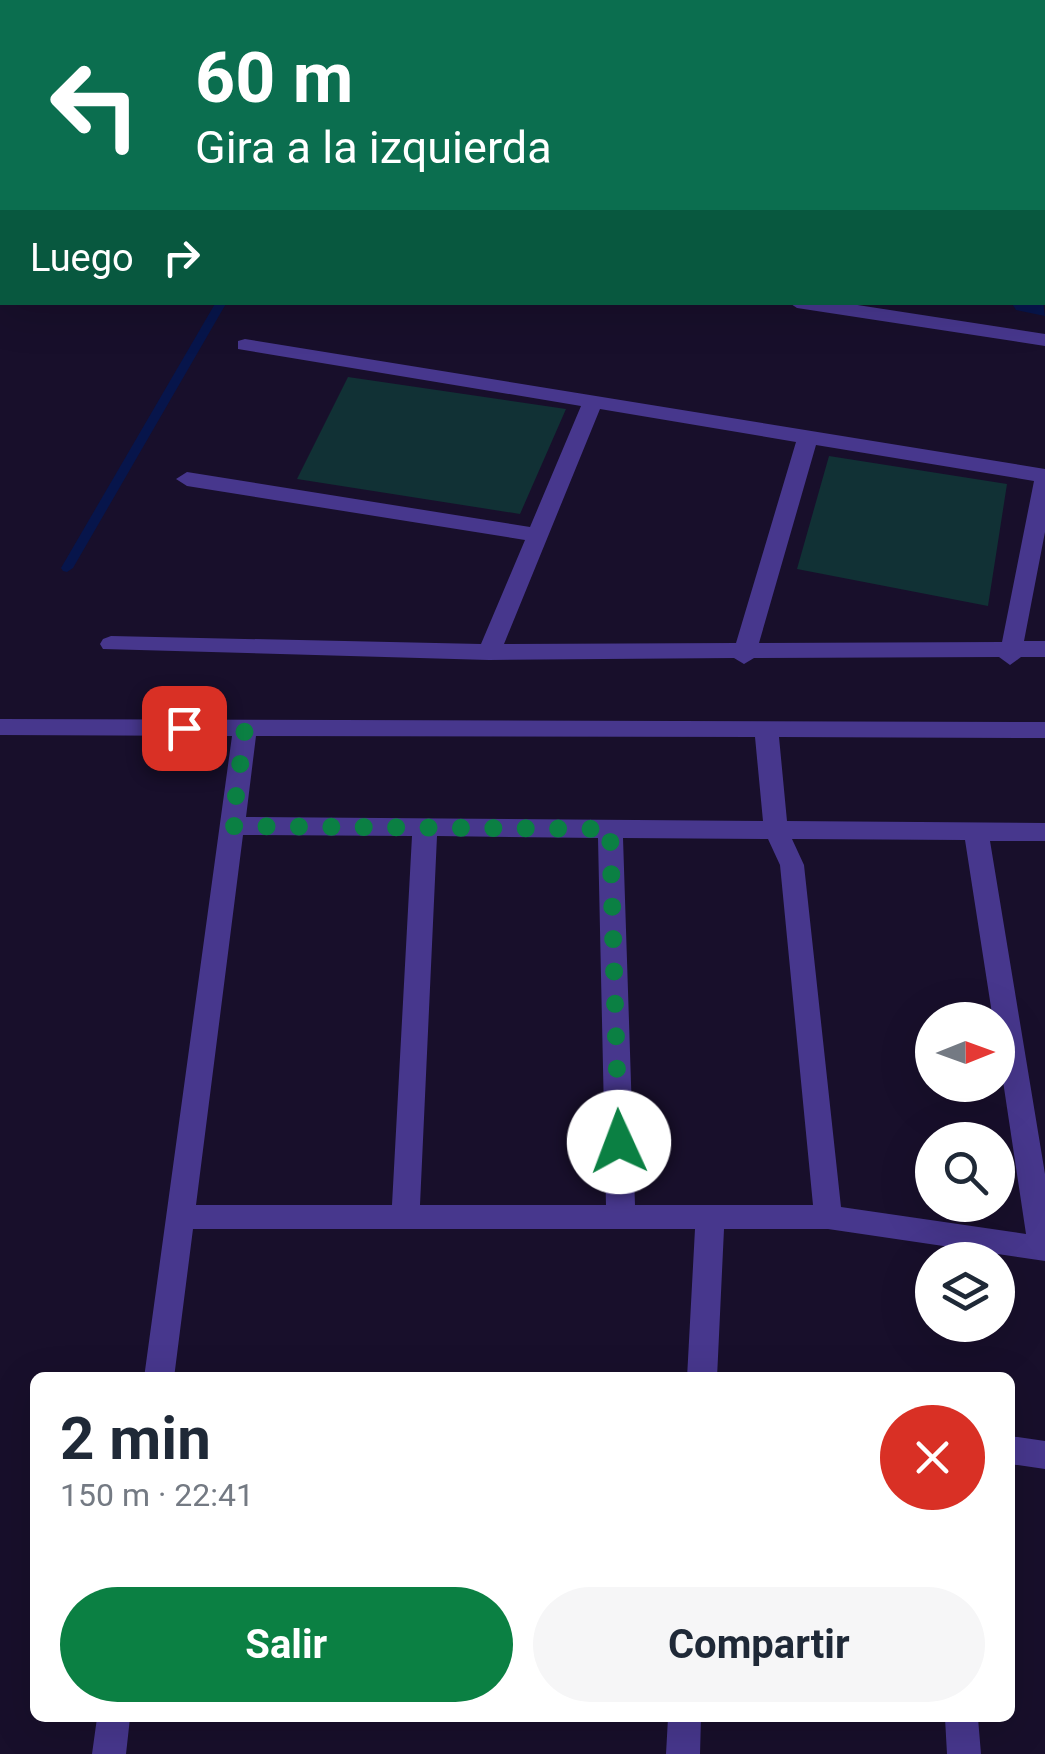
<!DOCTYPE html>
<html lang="es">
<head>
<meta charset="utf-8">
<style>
	body { margin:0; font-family:Roboto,sans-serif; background:#f6f6f7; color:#1f2937; height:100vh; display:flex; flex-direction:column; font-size:38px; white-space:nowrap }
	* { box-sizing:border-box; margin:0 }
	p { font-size:32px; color:#747a83 }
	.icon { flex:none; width:55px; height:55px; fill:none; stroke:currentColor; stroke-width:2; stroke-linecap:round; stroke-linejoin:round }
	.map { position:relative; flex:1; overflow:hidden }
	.drawer { position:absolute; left:30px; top:1372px; width:985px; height:350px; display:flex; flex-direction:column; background:#fff; border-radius:15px; box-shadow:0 10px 40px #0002 }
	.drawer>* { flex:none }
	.banner { position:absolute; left:0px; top:0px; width:1045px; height:305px; box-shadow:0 10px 40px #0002; background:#0b6e4f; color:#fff; overflow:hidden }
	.needle { width:65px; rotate:89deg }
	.tools { position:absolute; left:915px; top:1002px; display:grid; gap:20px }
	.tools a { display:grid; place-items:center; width:100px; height:100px; border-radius:50%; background:#fff; box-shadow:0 10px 40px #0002; font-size:50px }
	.pin { position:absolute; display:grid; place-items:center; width:85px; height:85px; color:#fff; margin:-42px; border-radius:20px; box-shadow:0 5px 15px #0006 }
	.me { position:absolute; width:110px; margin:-55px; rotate:358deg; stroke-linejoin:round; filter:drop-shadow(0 0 8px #0008) }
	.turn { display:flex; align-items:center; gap:35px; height:210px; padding:0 30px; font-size:45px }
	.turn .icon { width:130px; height:130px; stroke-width:2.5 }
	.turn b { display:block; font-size:70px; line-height:85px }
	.then { display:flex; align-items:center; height:95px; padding:0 30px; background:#0003; gap:20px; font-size:38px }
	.round { display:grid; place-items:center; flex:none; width:105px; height:105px; border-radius:52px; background:#f6f6f7 }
	.summary { display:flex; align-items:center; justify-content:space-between; height:170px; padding:0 30px }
	h1 { font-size:60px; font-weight:700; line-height:75px }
	.cta { display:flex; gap:20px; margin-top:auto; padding:20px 30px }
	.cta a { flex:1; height:115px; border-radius:60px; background:#0b8043; color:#fff; font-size:40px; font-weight:700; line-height:115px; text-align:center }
	.cta a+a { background:#f6f6f7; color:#1f2937 }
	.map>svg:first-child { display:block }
	.green { fill:#113135 }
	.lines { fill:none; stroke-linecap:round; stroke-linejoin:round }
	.stream { fill:#07154b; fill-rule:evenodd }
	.canal { fill:#07154b; fill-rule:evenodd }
	.street { fill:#47378d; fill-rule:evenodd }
	.route { stroke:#0b8043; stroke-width:18; stroke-dasharray:0 32.4 }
</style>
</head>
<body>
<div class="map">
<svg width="1045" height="1754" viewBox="0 0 1045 1754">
	<rect width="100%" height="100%" fill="#180f2b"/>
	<path class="green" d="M348 377 566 409 520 514 297 479Z
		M829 456 1007 484 988 606 797 569Z"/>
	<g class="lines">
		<path class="stream" d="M443 0H451L450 2H442Z
			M216 302H227L73 568 67 572 63 571 61 568Z"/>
		<path class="canal" d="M0 139 2 140V160H0Z
			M1042 294 1045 316 1016 310 1011 302H1042Z"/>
		<path class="street" d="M894 0H910V2H894Z
			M0 129H2V139H0Z
			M1042 168H1045V178H1042Z
			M1042 277H1045V289H1042Z
			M788 302H838L1045 334V346L797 308Z
			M245 339 1045 469V532L1024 641H1045V657H1021L1010 665 999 657 754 658 744 664 734 658 489 660 103 649 100 644 103 639 111 636 481 644 525 540 187 486 176 479 187 472 530 527 581 406 238 349V341ZM600 409 796 442 736 643 504 644ZM816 445 1034 481 1002 642 759 643Z
			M0 719 1045 722V738L779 737 787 821 1045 823V841H990L1045 1174V1261L828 1229H724L717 1378H687L695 1229H193L174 1378H144L232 736 0 735ZM256 736 755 737 763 821 246 817ZM243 835 412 836 392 1205H196ZM437 836 598 838 606 1205H420ZM623 838 768 839 780 865 813 1205H635ZM792 839 965 840 993 1020H998V1048L1026 1234 841 1207 804 865Z
			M1010 1436 1045 1441V1469L1010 1464Z
			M97 1718H130L126 1754H92Z
			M668 1718H701L700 1754H666Z
			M945 1718H978L981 1754H947Z"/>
	</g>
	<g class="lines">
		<path class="route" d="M184 728H245L232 826 610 829 619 1142"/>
	</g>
</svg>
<div class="tools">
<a><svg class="needle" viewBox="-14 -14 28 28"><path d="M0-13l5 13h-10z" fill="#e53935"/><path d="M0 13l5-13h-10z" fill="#747a83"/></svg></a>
<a><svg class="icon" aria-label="search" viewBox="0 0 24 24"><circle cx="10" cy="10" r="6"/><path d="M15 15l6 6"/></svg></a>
<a><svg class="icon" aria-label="layers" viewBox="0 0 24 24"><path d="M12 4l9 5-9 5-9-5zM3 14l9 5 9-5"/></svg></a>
</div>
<div class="pin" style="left:184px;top:728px;background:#d93025"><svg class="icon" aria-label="arrive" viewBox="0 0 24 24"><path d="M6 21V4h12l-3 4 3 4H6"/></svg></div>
<svg class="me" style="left:619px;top:1142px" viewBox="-20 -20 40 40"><circle r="19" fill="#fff"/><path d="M0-13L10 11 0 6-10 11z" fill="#0b8043"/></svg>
<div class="banner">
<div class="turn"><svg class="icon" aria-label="left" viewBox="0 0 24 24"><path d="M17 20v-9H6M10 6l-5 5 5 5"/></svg><div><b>60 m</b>Gira a la izquierda</div></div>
<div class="then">Luego<svg class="icon" aria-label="right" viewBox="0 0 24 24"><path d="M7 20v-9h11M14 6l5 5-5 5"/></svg></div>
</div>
<section class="drawer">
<div class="summary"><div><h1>2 min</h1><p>150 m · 22:41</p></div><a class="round" style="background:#d93025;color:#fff"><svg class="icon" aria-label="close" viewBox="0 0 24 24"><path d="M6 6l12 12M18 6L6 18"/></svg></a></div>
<div class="cta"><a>Salir</a><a>Compartir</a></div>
</section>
</div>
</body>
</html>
